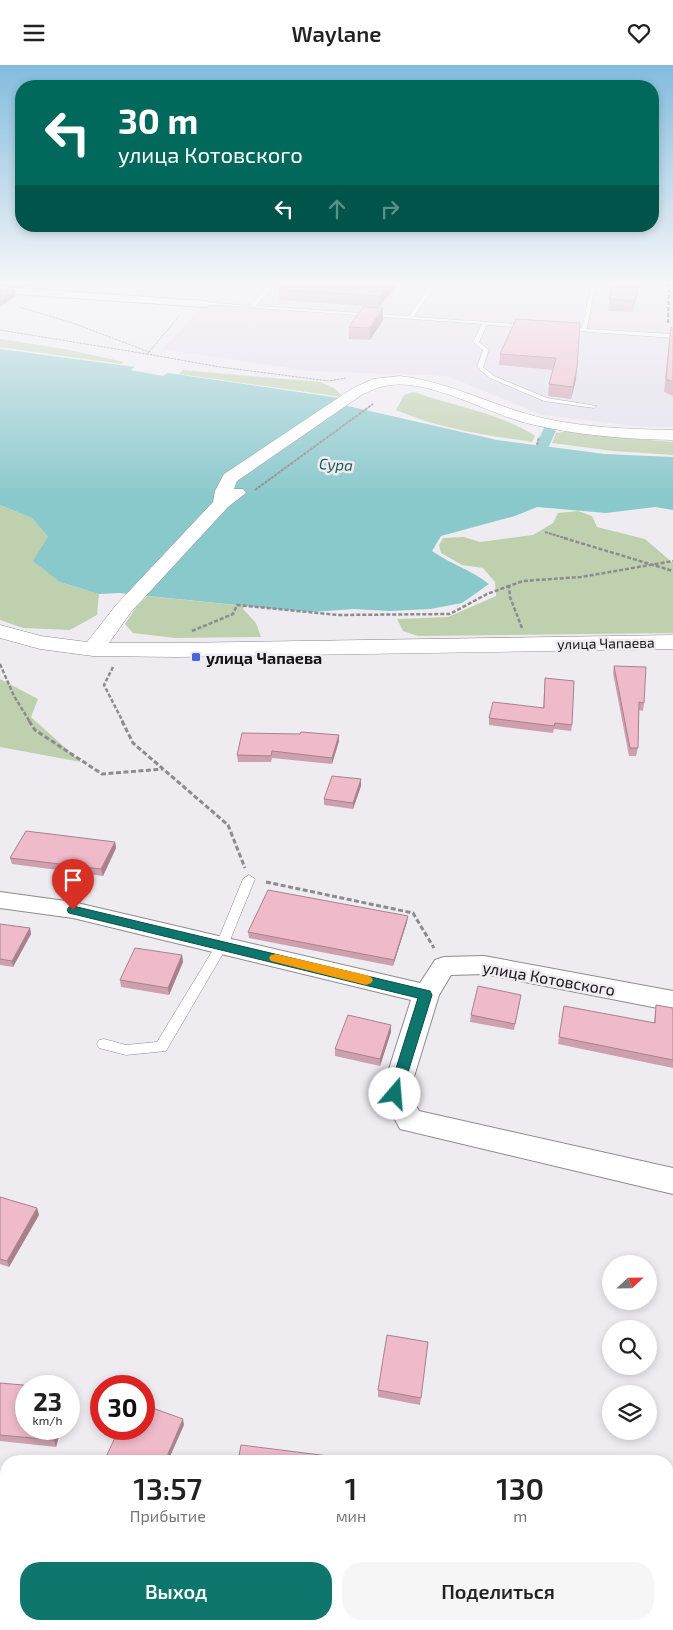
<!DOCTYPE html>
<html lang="ru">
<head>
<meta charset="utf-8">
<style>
	body { margin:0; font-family:"Exo 2",sans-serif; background:#f6f6f6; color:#222; height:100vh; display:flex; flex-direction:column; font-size:19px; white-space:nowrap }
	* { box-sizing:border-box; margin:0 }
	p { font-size:16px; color:#767676 }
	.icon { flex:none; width:28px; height:28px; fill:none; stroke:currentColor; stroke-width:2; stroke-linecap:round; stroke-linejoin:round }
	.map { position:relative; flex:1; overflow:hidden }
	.details { position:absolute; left:0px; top:1390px; width:674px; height:175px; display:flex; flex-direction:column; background:#fff; border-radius:20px 20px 0 0; box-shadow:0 2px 8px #0003 }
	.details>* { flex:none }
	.guide { position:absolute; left:15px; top:15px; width:644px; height:152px; border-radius:20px; box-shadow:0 2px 8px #0003; background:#00695c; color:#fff; overflow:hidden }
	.needle { width:32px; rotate:68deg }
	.controls { position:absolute; left:602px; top:1190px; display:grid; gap:10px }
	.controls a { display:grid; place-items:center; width:55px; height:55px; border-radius:50%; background:#fff; box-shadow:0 2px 8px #0003; font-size:25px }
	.speed { position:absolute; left:15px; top:1310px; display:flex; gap:10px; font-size:25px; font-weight:700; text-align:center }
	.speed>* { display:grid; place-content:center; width:65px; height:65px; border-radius:50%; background:#fff; box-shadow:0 2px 8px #0003; line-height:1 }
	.speed small { font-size:12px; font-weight:400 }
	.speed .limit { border:8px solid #d22; background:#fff; color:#111 }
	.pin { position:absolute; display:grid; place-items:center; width:42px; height:42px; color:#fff; margin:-51px -21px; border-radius:50% 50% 50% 0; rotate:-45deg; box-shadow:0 0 5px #0007 }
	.pin .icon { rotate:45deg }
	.me { position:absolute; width:55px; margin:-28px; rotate:18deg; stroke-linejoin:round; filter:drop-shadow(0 0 4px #0008) }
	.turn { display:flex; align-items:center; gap:18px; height:105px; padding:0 20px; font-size:22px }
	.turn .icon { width:65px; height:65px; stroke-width:2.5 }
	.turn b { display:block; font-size:35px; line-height:42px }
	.lanes { display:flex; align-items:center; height:48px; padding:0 20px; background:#0003; justify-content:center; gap:25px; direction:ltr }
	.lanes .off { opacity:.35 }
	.eta { display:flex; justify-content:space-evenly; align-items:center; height:85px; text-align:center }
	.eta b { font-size:30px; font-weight:600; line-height:35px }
	.cta { display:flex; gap:10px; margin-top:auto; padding:10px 20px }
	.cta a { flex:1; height:58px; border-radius:20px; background:#0f766e; color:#fff; font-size:20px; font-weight:600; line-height:58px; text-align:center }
	.cta a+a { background:#f6f6f6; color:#222 }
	header { display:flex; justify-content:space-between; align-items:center; height:65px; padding:0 20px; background:#fff; font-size:22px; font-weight:600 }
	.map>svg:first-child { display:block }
	.built { fill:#e3e0eb }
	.green { fill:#bfd0af }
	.water { fill:#89c8cb }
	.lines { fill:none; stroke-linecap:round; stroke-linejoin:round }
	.canal { fill:#89c8cb; fill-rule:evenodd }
	.lane-casing { stroke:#8c8b8e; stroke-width:1 }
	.street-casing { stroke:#8c8b8e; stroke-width:2 }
	.secondary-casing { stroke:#8c8b8e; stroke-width:1 }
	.path-far3 { stroke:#8d8b8f; stroke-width:1; stroke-dasharray:2.5 1; stroke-linecap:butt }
	.path-far2 { stroke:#8d8b8f; stroke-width:2; stroke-dasharray:3 1; stroke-linecap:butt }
	.path-far1 { stroke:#8d8b8f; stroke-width:2.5; stroke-dasharray:4 2; stroke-linecap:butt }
	.path { stroke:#8d8b8f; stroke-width:3; stroke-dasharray:5 2.5; stroke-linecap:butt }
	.lane { fill:#fff; fill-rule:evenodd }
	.street { fill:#fff; fill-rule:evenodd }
	.secondary { fill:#fff; fill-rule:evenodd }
	.rail { stroke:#302f32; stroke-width:2; stroke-dasharray:4 2; stroke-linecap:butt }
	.wall { fill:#cea0ae }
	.shaded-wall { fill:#a7828d }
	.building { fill:#efbaca; stroke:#a7828d }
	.route { fill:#0f766e; stroke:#0a4d48 }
	.slow { fill:#f59e0b }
	.poi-dot { fill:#4967da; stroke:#eeecf1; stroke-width:2 }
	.labels { text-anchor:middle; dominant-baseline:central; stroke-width:5; stroke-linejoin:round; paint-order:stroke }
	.far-street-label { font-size:14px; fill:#161517; stroke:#eeecf1 }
	.far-water-label { font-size:15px; font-style:italic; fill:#21575a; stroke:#eeecf1 }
	.poi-label { font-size:16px; font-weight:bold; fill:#161517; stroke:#eeecf1; text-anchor:start }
	.street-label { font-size:16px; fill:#161517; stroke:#eeecf1 }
</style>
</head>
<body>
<header><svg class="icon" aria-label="menu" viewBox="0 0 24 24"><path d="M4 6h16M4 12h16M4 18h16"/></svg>Waylane<svg class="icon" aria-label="heart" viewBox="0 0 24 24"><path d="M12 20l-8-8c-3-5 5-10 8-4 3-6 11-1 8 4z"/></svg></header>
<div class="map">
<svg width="673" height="1565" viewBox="0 0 673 1565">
	<rect width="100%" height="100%" fill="#eeecf1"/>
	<path class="built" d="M55 216H673V362H645L542 350 447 311 309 306 162 284 211 234 43 225Z"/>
	<path class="green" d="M0 274 65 284 124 297 121 299 0 282Z
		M183 305 320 317 334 323 343 332 179 309Z
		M414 327C455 342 498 347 535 371L532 377C486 370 439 364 396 345L404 330Z
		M575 365 627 373 673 377V390L613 386 552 378 556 368Z
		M0 440 32 453 48 472 60 517 99 529 97 550 70 565 23 563 0 555Z
		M578 446 592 451 597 462 645 474 673 498V568L418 571 403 566 397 554 448 552 496 531 495 517 483 503 462 500 441 488 439 480 443 473 464 472 480 477 533 470 553 458 558 448Z
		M147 531 245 541 243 544 256 558 261 572 175 573 133 568 125 559 137 541Z
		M0 614 38 634 31 652 81 697 0 682Z"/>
	<path class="water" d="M0 284 135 302 130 305 163 311 168 308 346 334 339 339 497 375 605 389 673 392V445L655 442 606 448 537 442 515 451 441 471 432 486C451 499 471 505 489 519L462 538 430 544 390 546 354 544 312 547 275 544 119 528 99 529 60 517 33 496 48 472 32 453 0 440Z"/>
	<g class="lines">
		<path class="canal" d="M549 362 556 366 548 383H538L536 380 544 363Z"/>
		<defs>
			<path id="lane" d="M272 216H277L256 241 409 251 433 216H437L414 252 530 260 528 263 487 260 479 277 489 285 483 302 494 311 547 333 597 341 594 343 544 336 490 313 477 302 483 285 473 277 482 259 203 239 206 237 251 241Z
				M592 216H596L587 264 673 269V273L564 265 566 262 582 263Z
				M249 810 255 814 228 880 166 986 126 990 99 983 97 979 99 975 104 974 126 980 157 977 216 880 243 814Z"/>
			<path id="street" d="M0 222 206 236 211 239 206 242 0 228Z
				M0 827 73 837 420 918 435 895 444 892 484 891 673 926V946L484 909 451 910 439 930 409 1028 419 1046 673 1103V1129L400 1064 381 1029 411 935 73 853 0 843Z
				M0 1487 6 1490V1529L0 1527Z
				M146 1559H204L206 1565H148Z"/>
			<path id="secondary" d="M400 311C442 316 477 333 517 346 566 362 622 364 673 365V375C625 374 576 370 530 359 487 349 423 309 381 322 375 323 369 327 363 329L237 416 234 424H243L246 428 228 442 131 547 109 578H177L673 570V584L177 592 93 591 40 584 0 573V560L41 571 87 577 117 539 213 437 215 426 224 409 353 323 373 314Z"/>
		</defs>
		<use href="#lane" class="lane-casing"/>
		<use href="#street" class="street-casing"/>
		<use href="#secondary" class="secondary-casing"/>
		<path class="path-far3" d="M19 242 73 258 149 287 147 289 220 302 329 316 346 313
			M0 265 147 289
			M149 287 179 251"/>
		<path class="path-far2" d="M537 380 539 372
			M255 425 373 339
			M545 467 568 474"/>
		<path class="path-far1" d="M564 473 673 506
			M522 563 510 532 509 521 523 516 581 512 673 496
			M192 566 233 549 237 540 338 550 450 549 487 529 509 521
			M0 599 14 631 30 657
			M113 602 104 620 123 657"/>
		<path class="path" d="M29 656 35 665 102 709 163 704
			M122 656 133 678 228 760 245 803
			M266 817 413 848 434 883"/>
		<use href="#lane" class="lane"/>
		<use href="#street" class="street"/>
		<use href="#secondary" class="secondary"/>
		<path class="rail" d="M668 258 669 216"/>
	</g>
	<path class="wall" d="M0 216H33L34 218 28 222 0 221Z
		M287 216H400L379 242 279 235V224Z
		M640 216 633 247 608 246 609 234Z
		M383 243V255L370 275 349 274V262Z
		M516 254 576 314 571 334 548 331 549 319 553 305 499 300 500 289Z
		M671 262 673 263V331L664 327 669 275Z
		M614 601 644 638 643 646 639 645 638 683 636 691H629L613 608Z
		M545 613 572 660 571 666 554 664 553 668 489 660V653L543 643Z
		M339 670V676L332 699 272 693 271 697H238L237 690Z
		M361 714V721L353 744 324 740V734Z
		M115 777 116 783 103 811 12 799 10 793Z
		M407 857 393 901 249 873 248 867Z
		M0 859 30 863 31 869 13 902 0 900Z
		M182 890 183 897 169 930 121 922 120 915Z
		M520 936 514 965 470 957 471 950Z
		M656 940 673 943V1003L558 979 564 941 654 958 655 946Z
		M391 967 380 1001 335 991V984Z
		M0 1132 37 1143 39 1150 9 1202 0 1199Z
		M428 1277 420 1340 378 1332V1325Z
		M0 1318 61 1364 56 1382 0 1376Z
		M668 1431 673 1433V1534L668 1532Z"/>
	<path class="shaded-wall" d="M29 216H33L34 218 28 222V217Z
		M391 216H400L379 242V231Z
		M15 225 16 231 0 242V236Z
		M383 243V255L370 275V263Z
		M577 302 576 314 571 334 573 322Z
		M339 670V676L332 699V693Z
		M361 714V721L353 744V738Z
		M115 777 116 783 103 811 101 804Z
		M408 851 407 857 393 901 394 895Z
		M30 863 31 869 13 902 12 896Z
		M182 890 183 897 169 930 168 923Z
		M391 960V967L380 1001V994Z
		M37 1143 39 1150 9 1202 7 1196Z
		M183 1354 184 1360 168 1396H165Z
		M57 1364H61L56 1382 54 1375Z"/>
	<path class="building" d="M287 216H391L379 231 279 224Z
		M614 216H639L635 236 609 234Z
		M0 224 15 225 0 236Z
		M363 242 383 243 370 263 349 262Z
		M516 254 580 258 577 302 573 322 549 319 556 293 500 289Z
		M671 262 673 263V317L666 314Z
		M614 601 646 602 644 638 639 637 638 683H630Z
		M545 613 574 616 572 660 555 658 554 661 489 653 493 637 544 643Z
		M301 667 339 670 332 693 272 686 271 691 237 690 242 668 300 669Z
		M332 711 361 714 353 738 324 734Z
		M26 766 115 777 101 804 10 793Z
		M268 825 408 851 394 895 248 867Z
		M0 859 30 863 12 896 0 894Z
		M135 883 182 890 168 923 120 915Z
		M478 921 521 930 515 959 471 950Z
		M656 940 673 943V995L559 972 564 941 655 958Z
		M348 950 391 960 380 994 335 984Z
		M0 1132 37 1143 7 1196 0 1194Z
		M387 1270 428 1277 421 1333 378 1325Z
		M0 1318 34 1321H26V1364H57L54 1375 0 1370Z
		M144 1340 183 1354 165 1396H110L105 1394 119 1364H144Z
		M241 1380 344 1393V1396H238Z
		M668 1431 673 1433V1528L668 1526Z"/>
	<linearGradient id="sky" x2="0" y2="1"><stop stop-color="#82bcdc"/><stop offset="0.5" stop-color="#f7f6f9"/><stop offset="1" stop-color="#f7f6f9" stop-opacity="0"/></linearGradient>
	<rect width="673" height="435" fill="url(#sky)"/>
	<path class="route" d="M73 841 430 926 432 930 400 1033 395 1035 390 1033 388 1029 418 933 69 848 67 845 69 842Z"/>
	<path class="slow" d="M276 889 366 910 371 912 373 915 371 918 366 920 271 896 269 893 271 890Z"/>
	<rect class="poi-dot" x="191" y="587" width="10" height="10" rx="2.5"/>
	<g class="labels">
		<g class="far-street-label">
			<text transform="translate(606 578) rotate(-1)">улица Чапаева</text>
		</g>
		<g class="far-water-label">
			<text transform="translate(336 399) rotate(3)">Сура</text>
		</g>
		<g class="poi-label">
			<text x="206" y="592">улица Чапаева</text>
		</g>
		<g class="street-label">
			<text transform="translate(549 913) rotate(10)">улица Котовского</text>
		</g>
	</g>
</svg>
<div class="controls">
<a><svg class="needle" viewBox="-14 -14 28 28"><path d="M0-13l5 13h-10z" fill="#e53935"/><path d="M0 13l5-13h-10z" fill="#767676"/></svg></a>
<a><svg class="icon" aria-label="search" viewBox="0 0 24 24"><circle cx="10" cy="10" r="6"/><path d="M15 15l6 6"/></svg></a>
<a><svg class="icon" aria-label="layers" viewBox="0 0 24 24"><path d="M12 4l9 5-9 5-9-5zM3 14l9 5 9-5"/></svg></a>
</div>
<div class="speed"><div>23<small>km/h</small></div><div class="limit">30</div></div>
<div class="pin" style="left:73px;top:845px;background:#d93025"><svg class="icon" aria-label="arrive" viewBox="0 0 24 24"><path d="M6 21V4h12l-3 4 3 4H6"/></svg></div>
<svg class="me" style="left:395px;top:1029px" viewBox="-20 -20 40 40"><circle r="19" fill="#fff"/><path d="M0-13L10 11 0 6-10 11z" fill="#0f766e"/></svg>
<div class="guide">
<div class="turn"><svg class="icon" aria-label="left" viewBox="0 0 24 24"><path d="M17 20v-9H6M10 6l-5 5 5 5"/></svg><div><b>30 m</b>улица Котовского</div></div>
<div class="lanes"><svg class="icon" aria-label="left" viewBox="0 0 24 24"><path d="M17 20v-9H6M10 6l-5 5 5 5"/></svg><svg class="icon off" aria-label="ahead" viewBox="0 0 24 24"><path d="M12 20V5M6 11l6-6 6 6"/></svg><svg class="icon off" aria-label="right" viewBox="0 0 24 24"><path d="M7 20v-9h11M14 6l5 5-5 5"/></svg></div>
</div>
<section class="details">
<div class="eta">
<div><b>13:57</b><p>Прибытие</p></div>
<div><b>1</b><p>мин</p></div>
<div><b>130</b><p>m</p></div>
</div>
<div class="cta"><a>Выход</a><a>Поделиться</a></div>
</section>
</div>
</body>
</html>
